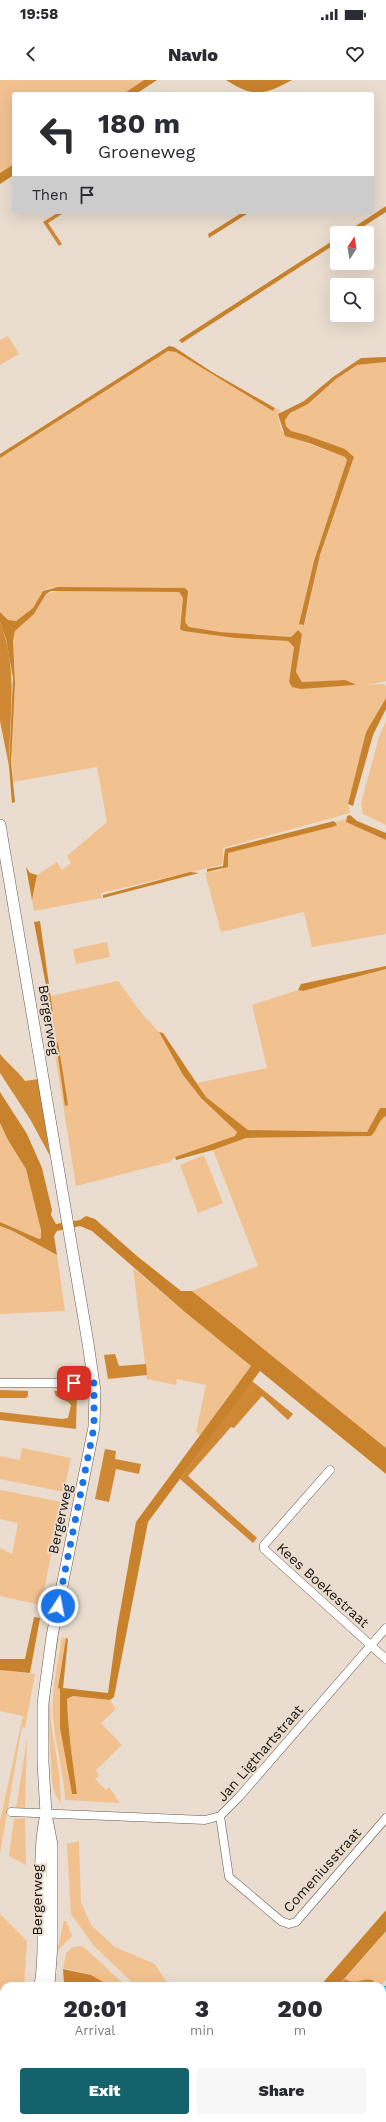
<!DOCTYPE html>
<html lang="en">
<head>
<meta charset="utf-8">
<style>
	body { margin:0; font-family:"Work Sans",sans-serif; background:#f7f7f7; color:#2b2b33; height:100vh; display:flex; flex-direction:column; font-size:15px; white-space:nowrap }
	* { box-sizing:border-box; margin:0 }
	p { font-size:13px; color:#7c7c81 }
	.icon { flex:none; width:22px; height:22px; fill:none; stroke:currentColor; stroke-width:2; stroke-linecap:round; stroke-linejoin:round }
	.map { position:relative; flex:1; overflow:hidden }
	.sheet { position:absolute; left:0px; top:1902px; width:386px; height:140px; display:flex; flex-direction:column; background:#fff; border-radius:12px 12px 0 0; box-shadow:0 4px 16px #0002 }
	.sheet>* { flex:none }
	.guide { position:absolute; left:12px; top:12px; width:362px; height:122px; border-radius:4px; box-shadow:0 4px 16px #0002; background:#fff; color:#2b2b33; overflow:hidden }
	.needle { width:26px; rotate:12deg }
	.tools { position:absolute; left:330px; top:146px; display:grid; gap:8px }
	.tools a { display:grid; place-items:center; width:44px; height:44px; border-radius:4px; background:#fff; box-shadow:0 4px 16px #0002; font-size:20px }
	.pin { position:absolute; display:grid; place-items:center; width:34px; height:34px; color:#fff; margin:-17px; border-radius:8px; box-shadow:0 2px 6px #0006 }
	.me { position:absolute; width:44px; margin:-22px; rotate:11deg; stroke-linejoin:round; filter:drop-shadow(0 0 3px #0008) }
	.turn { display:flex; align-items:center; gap:14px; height:84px; padding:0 20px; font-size:18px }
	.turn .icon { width:52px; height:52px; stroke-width:2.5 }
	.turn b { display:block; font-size:28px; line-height:34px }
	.then { display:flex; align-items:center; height:38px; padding:0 20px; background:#0003; gap:8px; font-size:15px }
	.eta { display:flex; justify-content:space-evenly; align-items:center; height:68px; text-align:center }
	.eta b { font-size:24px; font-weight:800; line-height:28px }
	.action { display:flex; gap:8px; margin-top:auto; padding:8px 20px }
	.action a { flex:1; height:46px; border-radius:4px; background:#14626b; color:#fff; font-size:16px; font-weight:800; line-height:46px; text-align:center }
	.action a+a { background:#f7f7f7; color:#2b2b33 }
	.status { display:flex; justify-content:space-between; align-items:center; height:28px; padding:0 20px; background:#fff; direction:ltr }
	.status svg { height:11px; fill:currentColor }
	header { display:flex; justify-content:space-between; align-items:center; height:52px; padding:0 20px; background:#fff; font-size:18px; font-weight:800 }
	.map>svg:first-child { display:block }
	.green { fill:#f2c190 }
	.forest { fill:#cf8834 }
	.water { fill:#c8822c }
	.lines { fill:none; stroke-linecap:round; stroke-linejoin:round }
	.street-casing { stroke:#64594e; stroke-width:9 }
	.secondary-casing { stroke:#64594e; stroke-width:12 }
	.highway-casing { stroke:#448f96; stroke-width:16 }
	.street { stroke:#fff; stroke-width:8 }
	.secondary { stroke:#fff; stroke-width:11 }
	.highway { stroke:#5bd1de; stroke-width:15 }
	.route { stroke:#1a73e8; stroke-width:7; stroke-dasharray:0 12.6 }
	.labels { text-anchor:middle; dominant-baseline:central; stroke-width:4; stroke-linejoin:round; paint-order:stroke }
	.street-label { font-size:14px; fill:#1a1511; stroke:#eaddcf }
</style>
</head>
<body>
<div class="status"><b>19:58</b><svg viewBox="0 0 49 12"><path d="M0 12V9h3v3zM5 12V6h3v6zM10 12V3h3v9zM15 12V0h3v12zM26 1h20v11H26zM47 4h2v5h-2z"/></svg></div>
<header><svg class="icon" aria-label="back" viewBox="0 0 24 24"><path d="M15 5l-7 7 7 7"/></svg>Navio<svg class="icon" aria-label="heart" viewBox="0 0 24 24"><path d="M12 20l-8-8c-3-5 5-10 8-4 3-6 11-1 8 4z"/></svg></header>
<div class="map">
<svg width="386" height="2042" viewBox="0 0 386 2042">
	<rect width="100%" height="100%" fill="#eaddcf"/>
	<path class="green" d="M0 0H144L123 14H14V84L0 93Z
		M8 256 19 274 0 285V260Z
		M168 271 176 272 273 330 275 328 281 331 278 334C279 339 280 348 283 352 288 358 334 372 345 377L347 380 314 481 306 513 302 545H305L320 475 354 377 345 369 306 355 291 351 286 346 285 340 290 333 312 321 336 299 357 285 386 282V601L368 605 384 604 386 606V618L366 652 348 724 350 733 223 768V781L221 785 101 813 102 818 34 831 32 820 37 795 57 782 62 790 71 783 67 776 107 742 97 687 13 702 11 668 15 603 13 560 15 551 34 534 46 514 57 511 179 512 183 518 180 549 183 551 235 558 288 561 294 567 289 601 292 607 345 600 302 602 296 592 302 554 298 550 291 557 220 552 189 547 185 542V508H49L43 511 33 528 16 541H8L0 532V378Z
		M386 641V745L363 734 361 723 379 657Z
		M346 739V742L386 760V854L312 867 304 832 221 852 205 793 222 790 224 786V773Z
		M107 862 110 877 76 884 73 869Z
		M386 889V1028H380L367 1052 248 1050 206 1017 197 1003 267 988 252 925 298 910 303 911Z
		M118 901 143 935 159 952 183 995 201 1018 237 1052 236 1056 175 1077 170 1082 76 1106 46 917Z
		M386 1036V1368L192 1211 258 1186 213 1070 246 1058 371 1056C378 1050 378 1040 386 1036Z
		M0 1043 8 1060 26 1089 41 1150V1158L39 1159 0 1142Z
		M204 1075 223 1123 198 1133 180 1085Z
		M0 1146 13 1151 57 1175 65 1231 0 1234Z
		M133 1188 251 1286 200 1355 196 1352 206 1305 177 1299 176 1305 147 1299Z
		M22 1368 71 1378 64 1412 0 1399V1376L20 1380Z
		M0 1410 62 1422 41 1525 0 1516V1468L12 1474 18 1443 0 1439Z
		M62 1557 66 1558 58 1608 60 1609V1648L72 1714H77C73 1682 68 1651 67 1619L73 1616 110 1620 116 1629 101 1643 122 1665 96 1690 99 1696 95 1699 106 1710 109 1707 120 1723 65 1720C64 1691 55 1665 53 1637 51 1611 58 1583 62 1557Z
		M59 1558 50 1614 51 1643 59 1692 61 1723C51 1712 52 1697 51 1682 47 1638 49 1604 56 1560Z
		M0 1590 35 1594 25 1648 22 1647 0 1773V1741L23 1636 0 1631Z
		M27 1659 25 1728H16Z
		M25 1738 26 1785 9 1776 14 1739Z
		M79 1761 81 1822 91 1845 115 1867 155 1884 169 1906H136L94 1866 71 1834 67 1764Z
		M0 1834 27 1861 24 1906H4V1963L0 1972Z
		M64 1841H66L72 1856 57 1871Z
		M386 1851V1900L381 1906H369L374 1901C363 1899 356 1904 345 1899Z
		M81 1866 86 1869 126 1906H110L91 1895 63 1888 66 1873 73 1867Z
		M386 1984V2012L382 2016V1989Z
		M339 2038H371L367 2042H335Z"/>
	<path class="forest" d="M59 132H65L48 143 62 164 59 166 43 142Z
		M0 542C19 591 9 635 9 686L0 641Z
		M0 974C8 984 18 991 25 1001L38 999 50 1076 30 1039 0 993Z
		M115 1274 119 1286 146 1284 147 1295 108 1299 104 1275Z
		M252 1301 293 1334 288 1340 262 1316 234 1348 231 1347 188 1396 257 1458 253 1463 180 1399Z
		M0 1310 28 1311V1316L26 1318H0Z
		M54 1311H77L76 1349 0 1340V1332L62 1339 68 1338 71 1325 68 1322 56 1316Z
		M105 1369 116 1371 115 1379 141 1384 139 1394 116 1389 109 1422 95 1419Z
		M345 1899C359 1906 363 1896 374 1901L369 1906H338Z
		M386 1946V1984L382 1989V1950Z
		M308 2038H339L335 2042H304Z"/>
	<path class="water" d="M144 0H157L136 14H123Z
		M226 0H292C265 15 253 18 226 0Z
		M14 84V95L0 104V93Z
		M386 126V132L353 153H345Z
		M243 132H250L209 158 208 154Z
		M337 158V163L182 263 179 260Z
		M169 266 174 267 212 292 275 328 273 331 176 272 168 271 0 378V374Z
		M386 277V282L357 285 336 299 308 324 290 333 285 340 286 346 291 351 306 355 345 369 354 377 320 475 304 545 299 544 314 481 347 380 345 377 309 363 285 356 278 334 304 321 333 297 361 278Z
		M58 507 185 508 188 511 185 542 189 547 220 552 291 557 298 550 302 554 296 592 302 602 345 600 355 604 354 605 301 609 292 607 289 602 294 567 288 561 235 558 183 551 180 549 183 518 179 512 51 511 46 514 34 534 15 551 13 561 15 603 11 682 15 722 12 723 9 686 13 598 6 559 0 542V532L8 540 16 541 33 528 43 511Z
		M386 618V629L373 655 353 726 348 724 366 652Z
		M350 735 357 741 386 753V760L346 742 347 736Z
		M334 741 337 745 332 747 228 773V787L207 792V789L223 786 225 769Z
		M26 787 30 793 37 795 32 820Z
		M190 792 199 793 103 818V815Z
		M40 841 53 933 51 932 34 842Z
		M386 886V889L303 911 298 910 301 904Z
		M159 952 163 953 206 1017 248 1050 367 1052 380 1028H386V1036C378 1040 378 1050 371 1056L246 1058 213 1070 176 1080 175 1077 235 1056 237 1052 201 1018 183 995Z
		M58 962 68 1025 65 1026 56 963Z
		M0 1012 27 1054 42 1088 52 1130 51 1135 56 1144 80 1140 86 1136 95 1139 137 1176 181 1211H192L386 1368V1394L260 1291 148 1442 114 1617 110 1620 73 1616 67 1619C68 1651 73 1683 77 1714H72L60 1648V1609L58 1608 66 1558 68 1559 63 1608 108 1613 117 1549 136 1442 251 1286 185 1232 92 1151 80 1146 57 1151 54 1156 57 1175 13 1151 0 1146V1142L39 1159 41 1158V1150L26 1089 8 1060 0 1043Z
		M34 1537 40 1538 30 1593 0 1590V1579H25Z
		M386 1830V1851L338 1906H320Z
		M63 1889 91 1895 110 1906H79L64 1903Z
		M228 2038H255L259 2042H233Z"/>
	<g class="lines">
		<defs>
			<path id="street" d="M0 1303H94
				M330 1390 264 1465V1469L386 1579
				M11 1732 205 1740 220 1736 239 1717 386 1548
				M220 1736 229 1797 281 1841 289 1844 296 1842 386 1738
				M386 2018 383 2025 386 2034"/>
			<path id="secondary" d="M0 745 88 1263 95 1311 94 1347 52 1556 43 1623V1682L46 1734 52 1765V1864L49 1906
				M40 1906C49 1850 34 1794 45 1739
				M0 2011 4 2005
				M0 2032 4 2027"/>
			<path id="highway" d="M382 1918 386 1914
				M382 1943 386 1938
				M275 2042 278 2038
				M296 2042 299 2038"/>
		</defs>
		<use href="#street" class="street-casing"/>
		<use href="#secondary" class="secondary-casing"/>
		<use href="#highway" class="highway-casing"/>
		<use href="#street" class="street"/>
		<use href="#secondary" class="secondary"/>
		<use href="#highway" class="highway"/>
	</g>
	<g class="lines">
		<path class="route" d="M58 1526 94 1347V1303H74"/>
	</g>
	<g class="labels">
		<g class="street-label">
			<text transform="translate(49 940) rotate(81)">Bergerweg</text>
			<text transform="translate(60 1439) rotate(-78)">Bergerweg</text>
			<text transform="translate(323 1505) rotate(42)">Kees Boekestraat</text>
			<text transform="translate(260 1673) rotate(-49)">Jan Ligthartstraat</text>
			<text transform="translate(322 1790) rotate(-48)">Comeniusstraat</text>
			<text transform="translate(37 1820) rotate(-90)">Bergerweg</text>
		</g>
	</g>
</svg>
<div class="tools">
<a><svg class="needle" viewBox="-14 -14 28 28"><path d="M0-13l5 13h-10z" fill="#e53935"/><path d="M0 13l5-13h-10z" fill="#7c7c81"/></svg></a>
<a><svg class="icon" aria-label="search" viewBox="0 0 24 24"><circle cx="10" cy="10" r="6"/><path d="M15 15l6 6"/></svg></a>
</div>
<div class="pin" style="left:74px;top:1303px;background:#d93025"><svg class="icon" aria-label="arrive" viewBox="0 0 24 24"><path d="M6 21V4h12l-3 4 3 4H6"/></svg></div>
<svg class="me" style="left:58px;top:1526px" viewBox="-20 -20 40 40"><circle r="17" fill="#1a73e8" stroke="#fff" stroke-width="3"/><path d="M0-11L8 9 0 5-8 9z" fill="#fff"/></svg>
<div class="guide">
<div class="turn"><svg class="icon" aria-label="left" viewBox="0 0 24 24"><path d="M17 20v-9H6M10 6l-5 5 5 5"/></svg><div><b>180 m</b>Groeneweg</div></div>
<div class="then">Then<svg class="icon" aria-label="arrive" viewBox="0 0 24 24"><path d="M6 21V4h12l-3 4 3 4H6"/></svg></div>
</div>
<section class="sheet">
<div class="eta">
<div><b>20:01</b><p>Arrival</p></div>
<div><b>3</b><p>min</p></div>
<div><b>200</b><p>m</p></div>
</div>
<div class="action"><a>Exit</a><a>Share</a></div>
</section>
</div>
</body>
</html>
